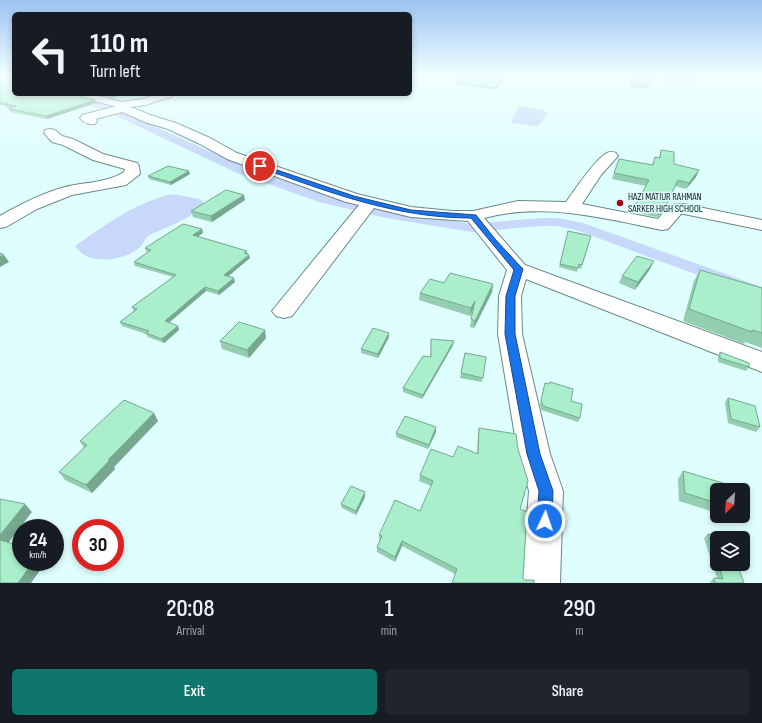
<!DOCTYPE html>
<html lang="en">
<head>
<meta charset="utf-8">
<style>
	body { margin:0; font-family:"Sofia Sans Condensed",sans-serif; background:#20242c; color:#f1f3f6; height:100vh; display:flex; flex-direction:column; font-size:15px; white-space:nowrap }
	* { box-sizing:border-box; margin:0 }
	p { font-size:13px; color:#9ea1a6 }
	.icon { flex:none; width:22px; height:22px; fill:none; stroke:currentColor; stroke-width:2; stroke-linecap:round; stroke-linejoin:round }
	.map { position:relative; height:583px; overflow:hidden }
	.sheet { display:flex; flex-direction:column; background:#171b24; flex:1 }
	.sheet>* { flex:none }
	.banner { position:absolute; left:12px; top:12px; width:400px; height:84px; border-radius:6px; box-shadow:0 2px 6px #0003; background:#171b24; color:#f1f3f6; overflow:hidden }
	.needle { width:26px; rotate:205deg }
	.tools { position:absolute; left:710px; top:483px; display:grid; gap:8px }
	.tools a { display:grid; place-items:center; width:40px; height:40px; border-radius:6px; background:#171b24; box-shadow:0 2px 6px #0003; font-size:20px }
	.speed { position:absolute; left:12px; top:519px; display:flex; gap:8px; font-size:20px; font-weight:700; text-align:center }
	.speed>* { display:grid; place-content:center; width:52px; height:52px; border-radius:50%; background:#171b24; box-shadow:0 2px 6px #0003; line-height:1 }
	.speed small { font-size:10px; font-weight:400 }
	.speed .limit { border:6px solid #d22; background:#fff; color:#111 }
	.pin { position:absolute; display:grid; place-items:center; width:34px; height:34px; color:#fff; margin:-17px; border:2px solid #fff; border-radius:50%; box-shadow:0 1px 4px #0007 }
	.me { position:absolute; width:44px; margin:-22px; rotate:3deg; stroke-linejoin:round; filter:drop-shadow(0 0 3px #0008) }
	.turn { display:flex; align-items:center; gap:14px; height:84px; padding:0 12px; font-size:18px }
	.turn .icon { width:52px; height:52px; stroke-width:2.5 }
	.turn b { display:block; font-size:28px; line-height:34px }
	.eta { display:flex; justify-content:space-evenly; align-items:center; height:68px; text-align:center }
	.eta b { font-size:24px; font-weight:600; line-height:28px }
	.button { display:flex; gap:8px; margin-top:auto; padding:8px 12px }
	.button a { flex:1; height:46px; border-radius:6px; background:#0f766e; color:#fff; font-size:16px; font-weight:600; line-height:46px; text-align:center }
	.button a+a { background:#20242c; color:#f1f3f6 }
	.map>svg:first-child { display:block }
	.water { fill:#c8d8fb }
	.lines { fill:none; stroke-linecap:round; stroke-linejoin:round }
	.canal { fill:#c8d8fb; fill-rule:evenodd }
	.minor-casing { stroke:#6b8887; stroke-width:2 }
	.major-casing { stroke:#6b8887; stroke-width:2 }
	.minor { fill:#fff; fill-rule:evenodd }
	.major { fill:#fff; fill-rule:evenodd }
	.wall { fill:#92ceaf }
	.shaded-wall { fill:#77a78f }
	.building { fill:#aaefcc; stroke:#77a78f }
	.route { fill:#1a73e8; stroke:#114b97 }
	.poi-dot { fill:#a2051b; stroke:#dffefe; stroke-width:1.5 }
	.labels { text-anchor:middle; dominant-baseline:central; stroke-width:3; stroke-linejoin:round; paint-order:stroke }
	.far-poi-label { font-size:10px; fill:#0b1717; stroke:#dffefe; text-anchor:start }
</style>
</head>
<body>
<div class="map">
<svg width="762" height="583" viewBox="0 0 762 583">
	<rect width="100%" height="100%" fill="#dffefe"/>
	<path class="water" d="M666 76H690L694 84 669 82Z
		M523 106 544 110 547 113 541 123 537 126 512 123V120L518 107Z
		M173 194 199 199 203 201V204C191 220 167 226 150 235 145 237 144 243 141 246 126 262 87 266 75 246 104 226 137 201 173 194Z"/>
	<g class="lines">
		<path class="canal" d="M57 94H70L110 106 245 167 328 196 386 210 472 224 540 218H558L583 223 762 287V299L579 231 558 226H540L472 232 386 218 319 202 237 173 104 110 58 96Z"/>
		<defs>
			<path id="minor" d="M0 76H14V79L0 82Z
				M122 102 126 103 128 106 153 116 176 123 210 138 237 153 357 194 411 207 452 211H473L518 201 566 202C574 191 596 158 607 153 610 151 613 152 616 153L618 156 601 175 582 204 658 219 670 205 684 204 762 220V230L684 214H681L668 229 662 230C602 218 545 202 484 218L525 265 762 352V372L526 279 521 296 522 334 550 454 563 491 560 583H522L529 491 518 454 498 334 499 296 507 270 468 221 411 217 374 208 292 316 284 318 276 316 272 311 276 306 359 205 346 202 227 159 200 144 168 129 145 122 122 112 96 119 97 121 95 124C89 125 84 123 80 118L82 115 117 106 118 103Z
				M50 129 55 130 62 136 73 139 103 154 137 163 139 166 140 174 126 185 72 195 37 209 6 227 0 228V216C21 204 42 193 65 187 85 182 107 183 124 172L125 169 93 160 63 145 52 142 44 133 45 130Z"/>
			<path id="major" d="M0 80 14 81V87L0 86Z
				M73 94H91L122 102 143 99 158 94H174L173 96 145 105 122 108 74 96Z"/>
		</defs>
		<use href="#minor" class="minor-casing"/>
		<use href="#major" class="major-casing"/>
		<use href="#minor" class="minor"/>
		<use href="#major" class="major"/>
	</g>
	<path class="wall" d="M507 76 495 90 455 84 456 82Z
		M633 76 650 87 649 89 630 87Z
		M0 84 14 94 95 100 96 103 47 119 11 112 9 109 10 108H6V106L0 105Z
		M97 94H123L112 98Z
		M661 150 674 164 696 177 686 189 675 186 664 210 657 217 632 212 635 206 646 186 612 179 614 173 652 165 655 157 659 158Z
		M190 174 171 185 149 179 148 176Z
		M245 200 212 222 193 217 191 211Z
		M202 229 203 233 197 236 247 251 248 254 250 258 228 276 235 282 219 295 206 291 169 323 178 326 179 330 164 343 148 337 146 334 122 326 120 322 134 311 132 307 173 277 135 266 134 262 148 252 146 251 145 248Z
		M568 231 591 236 581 269 578 268 577 272 559 267Z
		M650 269 635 290 619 283 622 276Z
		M700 270 762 288V348L745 342 744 344 683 321 694 281Z
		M444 283 493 284 492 292 474 328 470 327 473 310 470 316 419 300 420 293Z
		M389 333V337L378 358 361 353V349Z
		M266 338 249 358 222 349 220 341Z
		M431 339 453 345 422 399 403 392V388L430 357Z
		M720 352 749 367 746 371 718 362V356Z
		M465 353 486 357 482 382 460 378Z
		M545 383 571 401 580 418 578 422 541 410 540 404Z
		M728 398 760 427 756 432 728 423 725 402Z
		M158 421 114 467 115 469 92 493 65 480 59 472 84 448 80 441Z
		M479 428 520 509 523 578 524 580 534 583 455 574 402 546 395 562 377 552V547L380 541 379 540V535L420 511 431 486 419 481 420 475 453 457 477 454 478 434Z
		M436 432 428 449 396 437V433Z
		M683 471 717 490V513L679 501 678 479Z
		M365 497 356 515 342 508 341 504Z
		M708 534 717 538V564H737L744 583H710V582L714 578H717L704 538Z"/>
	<path class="shaded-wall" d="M505 76H507L495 90V88Z
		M111 94H123L112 98Z
		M95 100 96 103 47 119 46 116Z
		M699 170 696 177 686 189 689 183Z
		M189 171 190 174 171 185 170 182Z
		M678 180 664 210 657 217 660 211Z
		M244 195 245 200 212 222 211 216Z
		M202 229 203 233 194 239 193 235Z
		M4 255 9 262 0 267V257Z
		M249 255 250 258 225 279 224 275Z
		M654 261 650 269 635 290 638 282Z
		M234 278 235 282 219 295 218 291Z
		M493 284 492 292 474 328 475 321Z
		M205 287 206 291 166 325 165 321Z
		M475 301 473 309 470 316 471 308Z
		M178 326 179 330 164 343 162 339Z
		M265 330 266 338 249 358 247 350Z
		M389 333V337L378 358V354Z
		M454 341 453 345 422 399 423 395Z
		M154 413 158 421 114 467 115 469 92 493 86 485 108 460Z
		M436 427V432L428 449 429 445Z
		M365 492V497L356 515V511Z
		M25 504 32 512 5 547 0 543V535Z
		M402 541V546L395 562V557Z
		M33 562H46L31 583H18Z"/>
	<path class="building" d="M14 76V94H72L95 100 46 116 9 109 16 106 5 104H7L0 102V84L14 85Z
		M461 76H505L495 88 456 82Z
		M633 76H651L650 87 631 85Z
		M661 150 674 152V164L699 170 689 183 678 180 667 203 660 211 635 206 649 180 614 173 619 159 653 165 655 157 660 158Z
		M168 166 189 171 170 182 148 176Z
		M226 190 244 195 211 216 191 211Z
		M183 224 202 229 193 235 247 251 244 253 249 255 224 275 234 278 218 291 205 287 165 321 178 326 162 339 146 333 149 331 120 322 137 309 132 307 176 275 134 262 151 250 145 248Z
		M568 231 591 236 582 265 579 264 578 268 560 264Z
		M0 253 4 255 0 257Z
		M637 256 654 261 638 282 622 276Z
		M700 270 762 288V333L752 330V332L689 309Z
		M450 273 493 284 475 321 471 319 475 301 471 308 420 293 430 279 444 283Z
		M239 322 265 330 247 350 220 341Z
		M373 328 389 333 378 354 361 349Z
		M431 339 454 341 423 395 403 388 423 356 431 357Z
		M720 352 749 363V367L720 358Z
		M465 353 486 357 483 378 461 373Z
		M550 382 573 389 571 401 582 404 580 418 543 406 541 400 545 383 549 384Z
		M728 398 755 406 760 427 731 419Z
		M124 400 154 413 108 460H110L86 485 59 472 87 445 80 441Z
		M405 416 436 427 429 445 396 433Z
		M479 428 516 434 518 449 528 481 520 509 527 512 523 578 524 580H534V583H452L457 569 402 541 395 557 377 547 382 536 379 535 395 500 420 511 433 481 420 475 431 449 453 457 458 446 478 454Z
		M683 471 726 484 727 490H717V503L685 493Z
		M351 486 365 492 356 511 341 504Z
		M0 499 25 504 0 535Z
		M708 534 728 538H717V562Z
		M0 540 21 546V562H33L18 583H0Z
		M718 564H737L744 583H715L714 578 723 579Z"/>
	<linearGradient id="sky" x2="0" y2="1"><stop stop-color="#9bc2f0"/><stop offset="0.48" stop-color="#f1ffff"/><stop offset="1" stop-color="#f1ffff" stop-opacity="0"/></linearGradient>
	<rect width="762" height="158" fill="url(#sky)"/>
	<path class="route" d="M258 165H262L354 196 370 200 411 210 476 215 495 239 521 267 523 269 515 296V334L540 454 553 491 552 521 550 526 545 528 539 526 537 521 539 491 527 454 505 334 506 296 514 270 471 218C395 218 329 192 258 167Z"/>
	<circle class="poi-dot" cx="620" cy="203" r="4"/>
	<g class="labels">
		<g class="far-poi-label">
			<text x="628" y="197">HAZI MATIUR RAHMAN<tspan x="628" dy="12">SARKER HIGH SCHOOL</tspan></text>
		</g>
	</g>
</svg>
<div class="tools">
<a><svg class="needle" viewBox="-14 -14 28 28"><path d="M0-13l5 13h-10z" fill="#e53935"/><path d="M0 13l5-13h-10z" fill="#9ea1a6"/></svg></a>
<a><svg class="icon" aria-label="layers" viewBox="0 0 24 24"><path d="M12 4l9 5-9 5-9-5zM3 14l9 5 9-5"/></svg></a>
</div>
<div class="speed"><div>24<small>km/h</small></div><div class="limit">30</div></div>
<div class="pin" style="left:260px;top:166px;background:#d93025"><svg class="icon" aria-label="arrive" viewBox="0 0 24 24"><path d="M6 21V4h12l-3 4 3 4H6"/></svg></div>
<svg class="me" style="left:545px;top:521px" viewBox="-20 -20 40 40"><circle r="17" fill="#1a73e8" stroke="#fff" stroke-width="3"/><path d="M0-11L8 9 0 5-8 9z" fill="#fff"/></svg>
<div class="banner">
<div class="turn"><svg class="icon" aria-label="left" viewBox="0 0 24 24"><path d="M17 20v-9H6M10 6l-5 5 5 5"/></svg><div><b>110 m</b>Turn left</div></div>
</div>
</div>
<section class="sheet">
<div class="eta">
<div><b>20:08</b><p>Arrival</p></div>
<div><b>1</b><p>min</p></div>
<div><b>290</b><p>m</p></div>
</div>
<div class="button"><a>Exit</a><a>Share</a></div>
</section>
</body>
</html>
